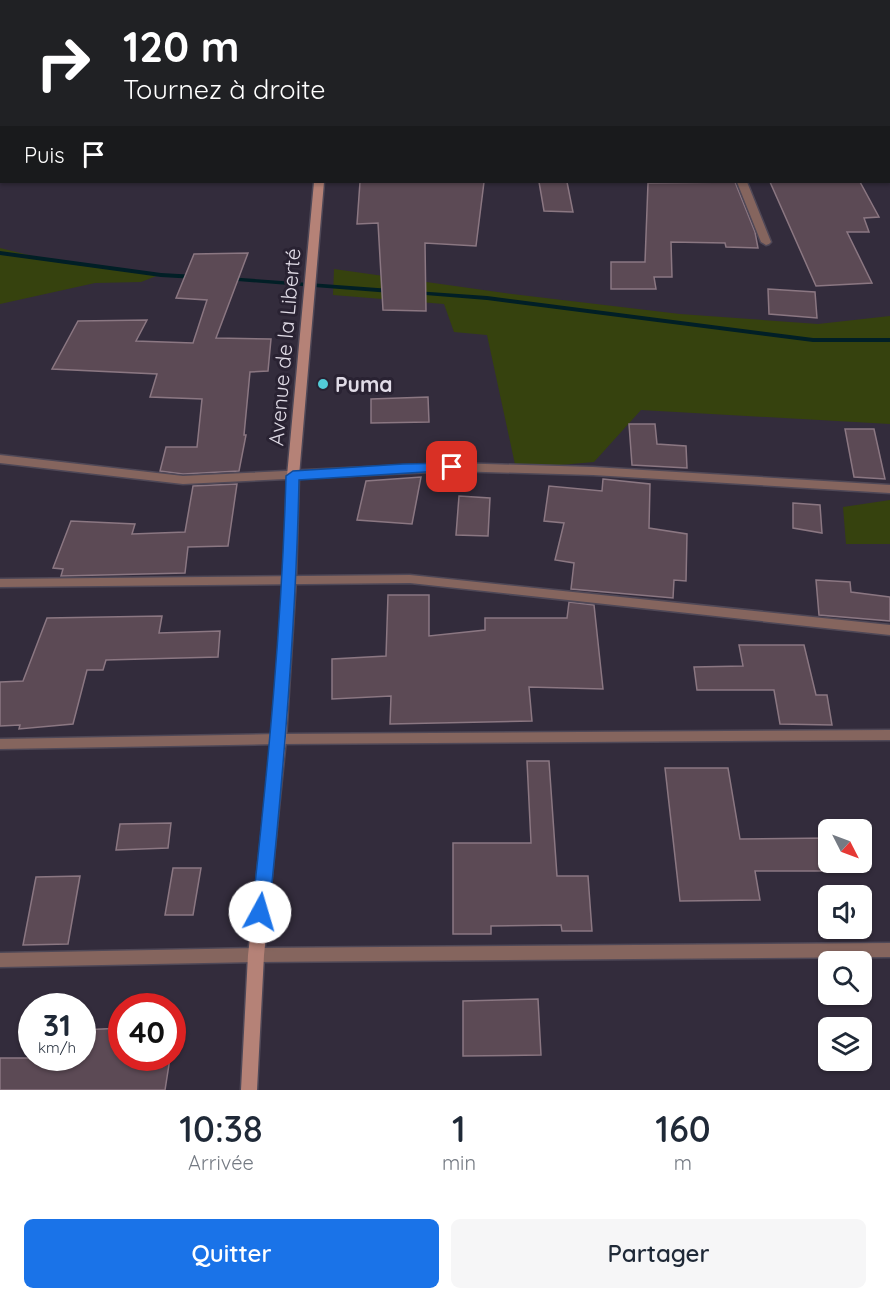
<!DOCTYPE html>
<html lang="fr">
<head>
<meta charset="utf-8">
<style>
	body { margin:0; font-family:Quicksand,sans-serif; background:#f6f6f7; color:#1f2937; height:100vh; display:flex; flex-direction:column; font-size:22px; white-space:nowrap }
	* { box-sizing:border-box; margin:0 }
	p { font-size:20px; color:#747a83 }
	.icon { flex:none; width:33px; height:33px; fill:none; stroke:currentColor; stroke-width:2; stroke-linecap:round; stroke-linejoin:round }
	.map { position:relative; height:1090px; overflow:hidden }
	.panel { display:flex; flex-direction:column; background:#fff; flex:1 }
	.panel>* { flex:none }
	.hud { position:absolute; left:0px; top:0px; width:891px; height:183px; box-shadow:0 2px 4px #0004; background:#202124; color:#fff; overflow:hidden }
	.needle { width:39px; rotate:132deg }
	.buttons { position:absolute; left:818px; top:819px; display:grid; gap:12px }
	.buttons a { display:grid; place-items:center; width:54px; height:54px; border-radius:9px; background:#fff; box-shadow:0 2px 4px #0004; font-size:30px }
	.speed { position:absolute; left:18px; top:993px; display:flex; gap:12px; font-size:30px; font-weight:700; text-align:center }
	.speed>* { display:grid; place-content:center; width:78px; height:78px; border-radius:50%; background:#fff; box-shadow:0 2px 4px #0004; line-height:1 }
	.speed small { font-size:15px; font-weight:400 }
	.speed .limit { border:9px solid #d22; background:#fff; color:#111 }
	.pin { position:absolute; display:grid; place-items:center; width:51px; height:51px; color:#fff; margin:-26px; border-radius:12px; box-shadow:0 3px 9px #0006 }
	.me { position:absolute; width:66px; margin:-33px; rotate:6deg; stroke-linejoin:round; filter:drop-shadow(0 0 4px #0008) }
	.turn { display:flex; align-items:center; gap:21px; height:126px; padding:0 24px; font-size:27px }
	.turn .icon { width:78px; height:78px; stroke-width:2.5 }
	.turn b { display:block; font-size:42px; line-height:51px }
	.then { display:flex; align-items:center; height:57px; padding:0 24px; background:#0003; gap:12px; font-size:22px }
	.eta { display:flex; justify-content:space-evenly; align-items:center; height:102px; text-align:center }
	.eta b { font-size:36px; font-weight:600; line-height:42px }
	.cta { display:flex; gap:12px; margin-top:auto; padding:12px 24px }
	.cta a { flex:1; height:69px; border-radius:9px; background:#1a73e8; color:#fff; font-size:24px; font-weight:600; line-height:69px; text-align:center }
	.cta a+a { background:#f6f6f7; color:#1f2937 }
	.map>svg:first-child { display:block }
	.green { fill:#36420e }
	.lines { fill:none; stroke-linecap:round; stroke-linejoin:round }
	.stream { fill:#011f26; fill-rule:evenodd }
	.building { fill:#5c4a55; stroke:#8b7782; stroke-width:1.5 }
	.street-casing { stroke:#4f4857; stroke-width:3 }
	.secondary-casing { stroke:#4f4857; stroke-width:3 }
	.street { fill:#85655e; fill-rule:evenodd }
	.secondary { fill:#b58277; fill-rule:evenodd }
	.route { fill:#1a73e8; stroke:#114b97; stroke-width:1.5 }
	.poi-dot { fill:#52cbd7; stroke:#292232; stroke-width:2 }
	.labels { text-anchor:middle; dominant-baseline:central; stroke-width:6; stroke-linejoin:round; paint-order:stroke }
	.street-label { font-size:21px; fill:#e1dce7; stroke:#292232 }
	.poi-label { font-size:21px; font-weight:bold; fill:#e1dce7; stroke:#292232; text-anchor:start }
</style>
</head>
<body>
<div class="map">
<svg width="890" height="1090" viewBox="0 0 890 1090">
	<rect width="100%" height="100%" fill="#332c3c"/>
	<path class="green" d="M0 248 61 263 159 275 141 282 95 283 0 304Z
		M334 269 512 294 680 314 818 324 890 316V424L641 410 594 462 516 469 487 335 454 332 444 304 333 295Z
		M890 500V544H846L843 507Z"/>
	<g class="lines">
		<path class="stream" d="M0 251 161 273 196 275 199 277 196 279 161 277 0 255Z
			M227 277 391 289 394 291 391 293 225 280 224 279Z
			M415 291 487 296 813 338H890V342H813L487 300 413 294V292Z"/>
	</g>
	<path class="building" d="M360 182H484L476 246 425 243 426 311 383 310 378 223 357 224Z
		M539 182H567L573 212 544 211Z
		M735 182 755 232 758 248 726 247 725 243 671 242 672 277H654L656 289H611V262H645L648 183Z
		M770 182H860L879 217 864 218 869 232H847L872 283 816 286Z
		M248 253 216 338 271 339 268 371 250 372 244 435H246L239 471 183 474 160 471 166 447H197L202 399 150 397 157 374 52 369 78 321 147 320 136 341 193 343 207 300 176 298 194 254Z
		M768 289 815 292 817 318 769 314Z
		M428 397 429 422 371 423V399Z
		M629 424H655L657 444 686 446 687 468 632 465Z
		M845 429H874L885 479 854 477Z
		M421 477 412 524 357 520 366 481Z
		M603 479 650 484 649 528 687 534 686 581 674 580 673 598 571 589 574 563 555 560 564 523 544 521 549 486 602 491Z
		M237 484 228 546 188 547 185 573 61 576 63 569 53 568 71 521 135 524 132 534 185 532 193 486Z
		M459 496 490 498 488 536 456 535Z
		M793 503 820 505 822 533 793 528Z
		M816 580 850 582 851 592 890 597V621L819 615Z
		M388 595H429V636L485 630V618H567L569 602 594 605 603 689 529 687 532 721 390 724 391 696 332 699V659L386 656Z
		M162 616 159 633 220 631 218 657 106 660 103 670H87L73 724 19 729 20 725 0 726V682L23 681 47 618Z
		M739 645H804L816 695H827L832 725 780 724 774 690H697L694 667 743 666Z
		M527 761H549L557 876H588L592 931H562L561 925 491 926V934H453V843H531Z
		M665 768H728L740 839 828 838V871H755L760 900 680 901Z
		M171 823 168 848 116 850 120 824Z
		M173 868H201L193 915H165Z
		M80 876 68 944 23 945 36 877Z
		M538 999 541 1055 463 1056V1001Z
		M122 1028V1058H170L165 1090H0V1058H82V1030Z"/>
	<g class="lines">
		<defs>
			<path id="street" d="M45 0H53L44 2Z
				M97 0H181L182 1 95 2Z
				M499 0H507V2H499Z
				M716 0H724V2H716Z
				M0 112H2L0 120Z
				M0 132H2V138H0Z
				M737 182H747L771 242 769 244 766 245 761 242Z
				M0 455 183 476 452 463 593 467 890 485V493L593 475 452 471 183 484 0 463Z
				M410 575 890 625V635L410 583 0 587V579Z
				M890 730V740L279 744 0 749V739L279 734Z
				M890 943V957L256 962 0 967V953L256 948Z"/>
			<path id="secondary" d="M328 0H336V2H328Z
				M314 182H324L299 476 296 579 286 739 264 955 257 1090H241L248 955 272 739 284 579 287 476Z"/>
		</defs>
		<use href="#street" class="street-casing"/>
		<use href="#secondary" class="secondary-casing"/>
		<use href="#street" class="street"/>
		<use href="#secondary" class="secondary"/>
	</g>
	<path class="route" d="M452 463 458 467 456 470 299 480C296 624 284 768 269 912L266 917 260 919 254 917 252 912C268 766 282 622 286 476L293 471 403 464Z"/>
	<circle class="poi-dot" cx="323" cy="384" r="6"/>
	<g class="labels">
		<g class="street-label">
			<text transform="translate(284 347) rotate(-85)">Avenue de la Liberté</text>
		</g>
		<g class="poi-label">
			<text x="335" y="384">Puma</text>
		</g>
	</g>
</svg>
<div class="buttons">
<a><svg class="needle" viewBox="-14 -14 28 28"><path d="M0-13l5 13h-10z" fill="#e53935"/><path d="M0 13l5-13h-10z" fill="#747a83"/></svg></a>
<a><svg class="icon" aria-label="sound" viewBox="0 0 24 24"><path d="M4 9h4l5-4v14l-5-4H4zM17 9q2 3 0 6"/></svg></a>
<a><svg class="icon" aria-label="search" viewBox="0 0 24 24"><circle cx="10" cy="10" r="6"/><path d="M15 15l6 6"/></svg></a>
<a><svg class="icon" aria-label="layers" viewBox="0 0 24 24"><path d="M12 4l9 5-9 5-9-5zM3 14l9 5 9-5"/></svg></a>
</div>
<div class="speed"><div>31<small>km/h</small></div><div class="limit">40</div></div>
<div class="pin" style="left:452px;top:467px;background:#d93025"><svg class="icon" aria-label="arrive" viewBox="0 0 24 24"><path d="M6 21V4h12l-3 4 3 4H6"/></svg></div>
<svg class="me" style="left:260px;top:912px" viewBox="-20 -20 40 40"><circle r="19" fill="#fff"/><path d="M0-13L10 11 0 6-10 11z" fill="#1a73e8"/></svg>
<div class="hud">
<div class="turn"><svg class="icon" aria-label="right" viewBox="0 0 24 24"><path d="M7 20v-9h11M14 6l5 5-5 5"/></svg><div><b>120 m</b>Tournez à droite</div></div>
<div class="then">Puis<svg class="icon" aria-label="arrive" viewBox="0 0 24 24"><path d="M6 21V4h12l-3 4 3 4H6"/></svg></div>
</div>
</div>
<section class="panel">
<div class="eta">
<div><b>10:38</b><p>Arrivée</p></div>
<div><b>1</b><p>min</p></div>
<div><b>160</b><p>m</p></div>
</div>
<div class="cta"><a>Quitter</a><a>Partager</a></div>
</section>
</body>
</html>
